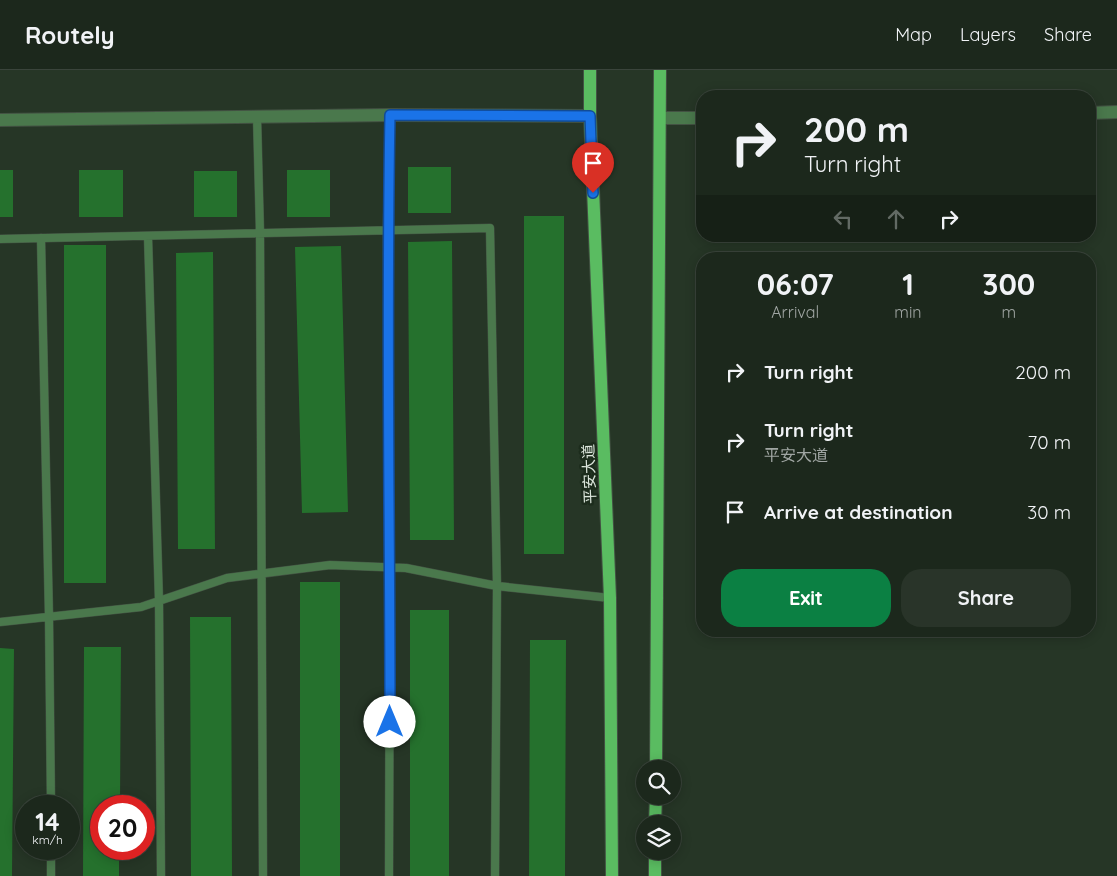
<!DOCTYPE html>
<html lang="en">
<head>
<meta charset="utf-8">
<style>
	body { margin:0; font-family:Quicksand,"Noto Sans SC",sans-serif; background:#293429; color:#f1f3f6; height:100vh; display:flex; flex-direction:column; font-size:19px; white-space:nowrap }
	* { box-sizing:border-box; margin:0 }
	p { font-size:16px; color:#a0a6a3 }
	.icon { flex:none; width:28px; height:28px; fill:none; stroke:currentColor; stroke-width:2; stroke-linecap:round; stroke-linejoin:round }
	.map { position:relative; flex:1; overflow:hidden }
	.panel { position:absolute; left:696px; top:182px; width:400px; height:385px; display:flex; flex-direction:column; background:#1c281c; border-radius:20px; box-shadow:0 2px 12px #0003,0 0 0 1px #3a443b }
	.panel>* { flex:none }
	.hud { position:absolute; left:696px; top:20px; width:400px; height:152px; border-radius:20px; box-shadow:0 2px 12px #0003,0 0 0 1px #3a443b; background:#1c281c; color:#f1f3f6; overflow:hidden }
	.buttons { position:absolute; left:636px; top:690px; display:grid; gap:10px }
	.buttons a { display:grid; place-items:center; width:45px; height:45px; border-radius:50%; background:#1c281c; box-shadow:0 2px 12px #0003,0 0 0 1px #3a443b; font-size:25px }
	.speed { position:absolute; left:15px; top:725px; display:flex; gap:10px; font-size:25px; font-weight:700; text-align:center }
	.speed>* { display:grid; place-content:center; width:65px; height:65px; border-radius:50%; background:#1c281c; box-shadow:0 2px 12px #0003,0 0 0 1px #3a443b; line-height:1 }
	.speed small { font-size:12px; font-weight:400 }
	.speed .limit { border:8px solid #d22; background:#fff; color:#111 }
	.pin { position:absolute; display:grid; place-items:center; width:42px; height:42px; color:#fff; margin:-51px -21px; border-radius:50% 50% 50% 0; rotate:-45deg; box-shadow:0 0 5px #0007 }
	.pin .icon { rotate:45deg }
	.me { position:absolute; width:55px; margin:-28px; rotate:0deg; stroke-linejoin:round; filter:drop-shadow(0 0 4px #0008) }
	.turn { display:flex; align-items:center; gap:18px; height:105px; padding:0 25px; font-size:22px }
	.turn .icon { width:65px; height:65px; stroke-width:2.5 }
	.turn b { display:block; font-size:35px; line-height:42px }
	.lanes { display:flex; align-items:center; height:48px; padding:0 25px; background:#0003; justify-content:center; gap:25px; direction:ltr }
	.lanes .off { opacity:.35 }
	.eta { display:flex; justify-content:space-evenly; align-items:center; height:85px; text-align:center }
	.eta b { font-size:30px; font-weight:700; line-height:35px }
	.cta { display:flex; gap:10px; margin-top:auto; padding:10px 25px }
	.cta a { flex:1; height:58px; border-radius:20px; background:#0b8043; color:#fff; font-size:20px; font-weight:700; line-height:58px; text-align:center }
	.cta a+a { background:#293429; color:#f1f3f6 }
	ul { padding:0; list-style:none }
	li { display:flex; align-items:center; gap:15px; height:70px; padding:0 25px }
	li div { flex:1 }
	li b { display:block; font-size:19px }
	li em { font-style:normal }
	header { display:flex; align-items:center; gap:30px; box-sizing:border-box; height:70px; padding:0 25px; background:#1c281c; border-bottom:1px solid #3a443b }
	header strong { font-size:24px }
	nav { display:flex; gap:28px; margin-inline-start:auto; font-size:18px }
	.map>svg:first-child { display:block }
	.building { fill:#25712d }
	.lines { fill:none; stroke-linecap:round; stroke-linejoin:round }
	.lane-casing { stroke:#435243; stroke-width:9 }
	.street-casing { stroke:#435243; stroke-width:14 }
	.primary-casing { stroke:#435243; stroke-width:14 }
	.lane { stroke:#4a784c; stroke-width:8 }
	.street { stroke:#4a784c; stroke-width:12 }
	.primary { stroke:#5abc61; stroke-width:12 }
	.route-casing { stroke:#114b97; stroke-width:12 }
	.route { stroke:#1a73e8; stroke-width:9 }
	.labels { text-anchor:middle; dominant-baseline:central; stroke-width:5; stroke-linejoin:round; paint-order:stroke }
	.street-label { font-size:15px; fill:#dce6dc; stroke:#1c2c1c }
</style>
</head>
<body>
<header>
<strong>Routely</strong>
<nav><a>Map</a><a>Layers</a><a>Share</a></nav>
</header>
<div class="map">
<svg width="1117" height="806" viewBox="0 0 1117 806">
	<rect width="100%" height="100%" fill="#263626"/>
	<path class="building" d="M408 97H451V143H408Z
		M0 100H13V147H0Z
		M79 100H123V147H79Z
		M287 100H330V147H287Z
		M194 101H237V147H194Z
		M524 146H564V484H524Z
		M452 171 454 470H410L408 172Z
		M64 175H106V513H64Z
		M341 176 348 442 302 443 295 177Z
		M213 182 215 479H178L176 183Z
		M300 512H340V806H300Z
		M410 540H449V806H410Z
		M190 547H231L232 806H191Z
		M530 570H566L565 806H529Z
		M84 577H121L120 736H101V779H119V806H83Z
		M0 578 14 579 12 806H0Z"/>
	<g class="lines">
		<defs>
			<path id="lane" d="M257 46 260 163 263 806
				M148 166 159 531 161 806
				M41 168 49 547 51 736
				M0 169 490 158 497 516 495 806
				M0 552 141 537 227 508 330 495 406 498 497 516 610 528
				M51 779V806
				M389 806 390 497 387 160 390 45"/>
			<path id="street" d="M1090 43 1117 42
				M660 48H702
				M0 50 390 45 590 46"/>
			<path id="primary" d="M590 0V46L610 528 612 806
				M656 699 660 0
				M655 754 656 726
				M655 806V781"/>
		</defs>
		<use href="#lane" class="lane-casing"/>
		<use href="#street" class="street-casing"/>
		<use href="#primary" class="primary-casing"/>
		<use href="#lane" class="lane"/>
		<use href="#street" class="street"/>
		<use href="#primary" class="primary"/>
	</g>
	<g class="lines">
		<defs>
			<path id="route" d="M390 652C390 449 386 247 390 45L590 46 593 123"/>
		</defs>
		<use href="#route" class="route-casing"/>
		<use href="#route" class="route"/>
	</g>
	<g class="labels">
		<g class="street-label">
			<text transform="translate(589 404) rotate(-92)">平安大道</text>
		</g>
	</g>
</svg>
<div class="buttons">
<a><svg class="icon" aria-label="search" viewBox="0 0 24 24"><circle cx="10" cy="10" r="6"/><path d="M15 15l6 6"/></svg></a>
<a><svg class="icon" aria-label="layers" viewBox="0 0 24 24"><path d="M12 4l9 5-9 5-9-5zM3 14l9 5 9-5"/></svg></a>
</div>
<div class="speed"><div>14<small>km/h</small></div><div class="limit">20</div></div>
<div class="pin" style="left:593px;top:123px;background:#d93025"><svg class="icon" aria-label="arrive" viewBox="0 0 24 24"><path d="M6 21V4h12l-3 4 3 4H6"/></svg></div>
<svg class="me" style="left:390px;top:652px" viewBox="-20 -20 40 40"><circle r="19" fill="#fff"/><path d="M0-13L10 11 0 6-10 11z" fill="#1a73e8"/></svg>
<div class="hud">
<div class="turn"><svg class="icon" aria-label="right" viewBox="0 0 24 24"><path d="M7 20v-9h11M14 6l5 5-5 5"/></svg><div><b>200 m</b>Turn right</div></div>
<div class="lanes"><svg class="icon off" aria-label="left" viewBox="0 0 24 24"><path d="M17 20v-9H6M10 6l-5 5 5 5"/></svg><svg class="icon off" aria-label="ahead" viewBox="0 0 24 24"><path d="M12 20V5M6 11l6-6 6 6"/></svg><svg class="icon" aria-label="right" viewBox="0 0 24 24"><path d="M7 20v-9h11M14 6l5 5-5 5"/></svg></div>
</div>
<section class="panel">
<div class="eta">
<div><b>06:07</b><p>Arrival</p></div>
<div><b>1</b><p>min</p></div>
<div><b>300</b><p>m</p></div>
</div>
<ul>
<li><svg class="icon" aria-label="right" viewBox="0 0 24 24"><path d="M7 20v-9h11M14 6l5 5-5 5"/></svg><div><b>Turn right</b></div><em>200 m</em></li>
<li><svg class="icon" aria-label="right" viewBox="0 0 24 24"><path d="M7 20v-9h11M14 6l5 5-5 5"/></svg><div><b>Turn right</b><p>平安大道</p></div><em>70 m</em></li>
<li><svg class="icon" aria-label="arrive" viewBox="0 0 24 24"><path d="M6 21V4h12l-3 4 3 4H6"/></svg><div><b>Arrive at destination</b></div><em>30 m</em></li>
</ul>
<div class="cta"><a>Exit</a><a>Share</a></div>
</section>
</div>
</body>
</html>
